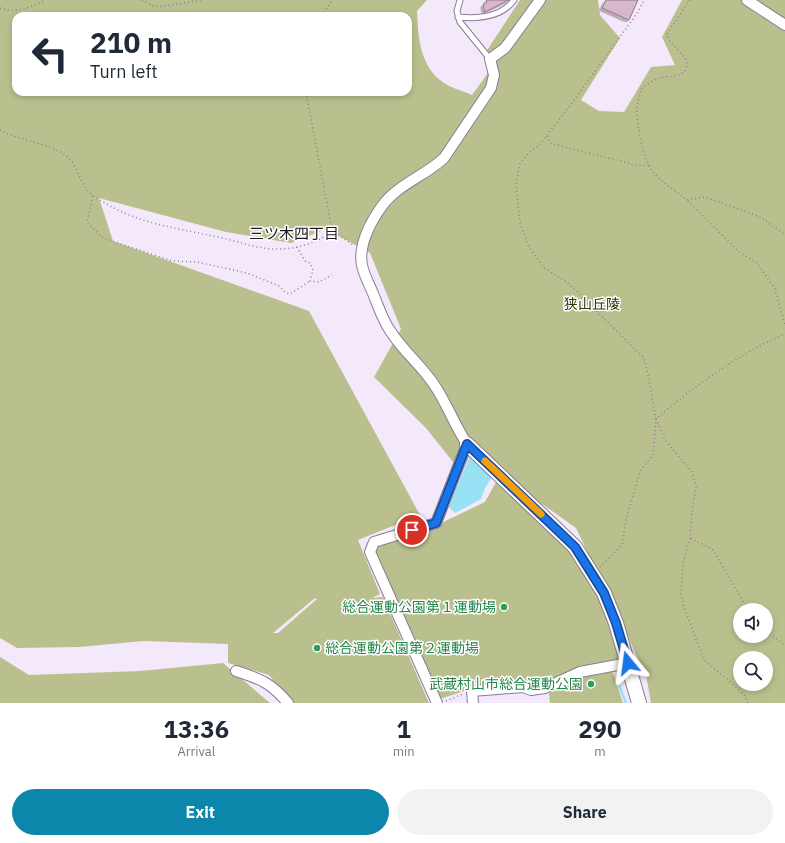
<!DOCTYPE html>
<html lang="en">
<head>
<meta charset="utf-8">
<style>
	body { margin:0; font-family:"IBM Plex Sans","Noto Sans JP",sans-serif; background:#f2f2f3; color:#1f2937; height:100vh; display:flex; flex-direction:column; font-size:15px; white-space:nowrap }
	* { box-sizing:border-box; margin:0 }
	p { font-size:13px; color:#747a83 }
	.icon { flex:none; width:22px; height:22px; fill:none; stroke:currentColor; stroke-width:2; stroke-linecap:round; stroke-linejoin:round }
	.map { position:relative; height:703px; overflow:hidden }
	.side { display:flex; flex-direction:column; background:#fff; flex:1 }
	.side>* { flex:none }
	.hud { position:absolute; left:12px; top:12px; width:400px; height:84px; border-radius:12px; box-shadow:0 2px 6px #0003; background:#fff; color:#1f2937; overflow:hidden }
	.buttons { position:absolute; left:733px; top:603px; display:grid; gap:8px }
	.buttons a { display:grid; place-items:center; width:40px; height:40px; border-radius:50%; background:#fff; box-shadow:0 2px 6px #0003; font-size:20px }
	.pin { position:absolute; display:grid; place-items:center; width:34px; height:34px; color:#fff; margin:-17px; border:2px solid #fff; border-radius:50%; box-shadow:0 1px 4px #0007 }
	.me { position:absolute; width:44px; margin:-22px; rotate:344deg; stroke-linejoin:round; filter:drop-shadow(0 0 3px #0008) }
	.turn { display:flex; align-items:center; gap:14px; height:84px; padding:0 12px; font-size:18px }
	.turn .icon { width:52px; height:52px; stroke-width:2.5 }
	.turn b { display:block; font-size:28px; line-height:34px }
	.eta { display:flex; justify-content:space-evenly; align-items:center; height:68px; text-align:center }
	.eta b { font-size:24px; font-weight:800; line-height:28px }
	.primary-button { display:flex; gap:8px; margin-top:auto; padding:8px 12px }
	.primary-button a { flex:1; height:46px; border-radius:24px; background:#0c86aa; color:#fff; font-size:16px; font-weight:800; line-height:46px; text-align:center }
	.primary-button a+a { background:#f2f2f3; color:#1f2937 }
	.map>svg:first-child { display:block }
	.green { fill:#bac08d; fill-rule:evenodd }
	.water { fill:#96e1f3 }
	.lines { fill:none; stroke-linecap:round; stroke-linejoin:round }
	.stream { stroke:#96e1f3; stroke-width:2.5 }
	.building { fill:#d7b8cb; stroke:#927587; filter:url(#shadow) }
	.lane-casing { stroke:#8b7b96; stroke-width:7 }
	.street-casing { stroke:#8b7b96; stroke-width:12 }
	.secondary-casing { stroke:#8b7b96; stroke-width:16 }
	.path { stroke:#8a818f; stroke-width:1.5; stroke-dasharray:1 3; stroke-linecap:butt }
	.lane { stroke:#fff; stroke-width:5 }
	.street { stroke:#fff; stroke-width:10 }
	.secondary { stroke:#fff; stroke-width:14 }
	.route-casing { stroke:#114b97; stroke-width:10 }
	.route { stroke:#1a73e8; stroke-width:7 }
	.slow { stroke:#f59e0b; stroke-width:7 }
	.leisure-dot { fill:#2e9e5b; stroke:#fff; stroke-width:1.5 }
	.labels { text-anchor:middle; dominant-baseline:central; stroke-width:3; stroke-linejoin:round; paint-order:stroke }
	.park-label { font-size:14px; fill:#303304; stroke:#fff }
	.leisure-label { font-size:14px; fill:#27864d; stroke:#fff; text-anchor:end }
	.neighbourhood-label { font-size:15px; fill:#1d1621; stroke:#fff }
</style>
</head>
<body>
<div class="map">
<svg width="785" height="703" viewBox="0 0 785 703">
	<defs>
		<filter id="shadow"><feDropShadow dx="-2.5" dy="2.5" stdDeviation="0" flood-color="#0004"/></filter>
	</defs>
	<rect width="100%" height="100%" fill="#f4e9fb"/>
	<path class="green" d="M0 0H427L417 11C418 37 420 67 444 83 452 88 463 91 472 95L488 73 484 55 520 0H598L600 15 620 38 581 100 599 111 624 112 651 67 675 65 662 37 682 0H785V703H651L646 675 576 528 470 453 453 462 426 428 374 377 401 329 370 253 326 229 291 243 226 232 99 198 113 241 309 311 420 515 358 540 380 594 372 598 383 597 429 703H291L269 675 228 663V644L144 641 79 647 17 648 0 638ZM16 16H408V92H16ZM315 598 317 599 278 633H273ZM740 610H766V636H740ZM740 658H766V684H740Z
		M496 482 535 509 601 588 631 661 545 685 479 686 440 699 373 552 377 544 437 525 485 502Z
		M0 657 29 675 140 671 223 663 270 703H0Z
		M612 670 623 703H550L549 693 581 676Z"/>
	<path class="water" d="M469 458 494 474 485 488 481 499 455 513 449 507Z"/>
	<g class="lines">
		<path class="stream" d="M618 683 626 703"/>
	</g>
	<path class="building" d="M486 0H509L485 12 483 5 487 2Z
		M606 0H638L629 20 602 8Z"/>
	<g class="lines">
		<defs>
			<path id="lane" d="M460 0 457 11 460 22 490 59
				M458 17C478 19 501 18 514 0"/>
			<path id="street" d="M747 0 785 25
				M236 671C261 679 271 683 288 703
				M437 703 370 552 374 542 436 523 467 444C455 426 447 404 435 386 422 366 403 351 391 332 383 321 379 308 374 296 370 285 364 276 362 265 358 245 371 221 382 206 398 184 425 176 444 158L491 88 494 75 490 59 505 48 540 0
				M473 703 472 691 523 687 531 690 545 688 580 672 628 663"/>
			<path id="secondary" d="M467 444 575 547 604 593 616 623 639 703"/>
		</defs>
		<use href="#lane" class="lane-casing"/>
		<use href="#street" class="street-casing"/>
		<use href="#secondary" class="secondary-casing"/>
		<path class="path" d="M142 0 153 6 159 7 201 0
			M690 0 667 34C669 46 688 55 687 65 685 79 669 75 660 78 654 79 647 85 641 89 640 95 638 101 637 107 636 122 643 162 654 173 663 183 676 191 687 200L705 197 747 212 762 218 785 235
			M0 8C18 14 30 7 46 0
			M322 16 332 0
			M306 92 330 220 333 231 353 245
			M0 130C20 141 46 142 65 155 77 162 79 186 94 196 134 224 177 228 223 238 243 243 261 250 282 249 301 248 318 242 333 231
			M547 136 550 143C571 149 592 154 613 159 629 163 632 166 649 165
			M93 196 87 222 103 238 172 261 197 262 247 273 279 286 286 293 290 294 310 281
			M688 201 738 251 757 263 775 289 785 325
			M297 247 305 261 310 263 313 270 310 281 319 282 332 275
			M691 538 713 550 748 610
			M600 567 622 545 626 520 640 471 653 455 656 419 648 374 643 357 567 282 544 268 529 247 520 223 516 184 520 163 529 153 539 145 569 107 638 12 644 0
			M766 632 785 645
			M446 701 463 694
			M748 703 745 696 733 684 704 660 684 607 681 594 683 563 690 538 692 511 696 487 692 472 665 440 656 419C691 388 742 352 785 334"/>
		<use href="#lane" class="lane"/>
		<use href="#street" class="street"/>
		<use href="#secondary" class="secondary"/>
	</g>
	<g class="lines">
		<defs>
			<path id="route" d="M412 530 436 523 467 444 575 547 604 593 616 623 628 663"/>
		</defs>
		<use href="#route" class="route-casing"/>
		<use href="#route" class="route"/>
		<path class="slow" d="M485 461 541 514"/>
	</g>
	<g class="leisure-dot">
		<circle cx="504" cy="607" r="4"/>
		<circle cx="317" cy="648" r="4"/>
		<circle cx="591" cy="684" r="4"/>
	</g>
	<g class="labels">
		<g class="park-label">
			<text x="592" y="304">狭山丘陵</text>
		</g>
		<g class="leisure-label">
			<text x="496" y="607">総合運動公園第１運動場</text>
			<text x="325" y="648" text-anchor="start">総合運動公園第２運動場</text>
			<text x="583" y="684">武蔵村山市総合運動公園</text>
		</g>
		<g class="neighbourhood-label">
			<text x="294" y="233">三ツ木四丁目</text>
		</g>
	</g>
</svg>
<div class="buttons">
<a><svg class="icon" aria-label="sound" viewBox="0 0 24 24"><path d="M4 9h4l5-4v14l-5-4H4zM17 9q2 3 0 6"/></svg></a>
<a><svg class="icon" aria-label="search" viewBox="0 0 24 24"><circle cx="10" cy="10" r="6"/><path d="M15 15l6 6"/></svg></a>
</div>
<div class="pin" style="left:412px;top:530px;background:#d93025"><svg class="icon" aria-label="arrive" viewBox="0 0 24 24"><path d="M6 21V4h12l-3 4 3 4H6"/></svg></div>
<svg class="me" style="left:628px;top:663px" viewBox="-20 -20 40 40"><path d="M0-17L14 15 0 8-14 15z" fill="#1a73e8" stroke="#fff" stroke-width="4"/></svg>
<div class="hud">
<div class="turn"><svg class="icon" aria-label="left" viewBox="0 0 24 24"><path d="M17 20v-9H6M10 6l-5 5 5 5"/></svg><div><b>210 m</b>Turn left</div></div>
</div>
</div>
<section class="side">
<div class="eta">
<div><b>13:36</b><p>Arrival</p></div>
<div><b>1</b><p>min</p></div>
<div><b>290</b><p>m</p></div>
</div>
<div class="primary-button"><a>Exit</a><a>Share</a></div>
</section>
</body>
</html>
